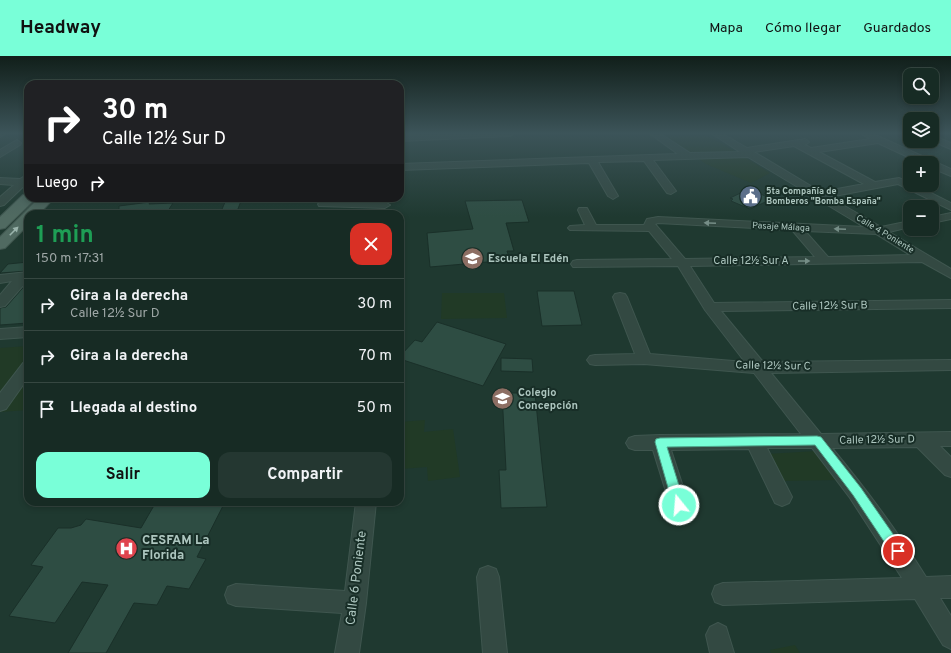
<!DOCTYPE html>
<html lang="es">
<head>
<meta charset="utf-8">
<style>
	body { margin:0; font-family:Overpass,sans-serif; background:#243731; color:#f1f3f6; height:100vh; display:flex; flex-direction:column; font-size:15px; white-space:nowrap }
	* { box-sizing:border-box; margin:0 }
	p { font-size:13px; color:#9ea7a6 }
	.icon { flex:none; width:22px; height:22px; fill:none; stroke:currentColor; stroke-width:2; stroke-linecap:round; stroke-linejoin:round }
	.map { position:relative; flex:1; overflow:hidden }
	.sheet { position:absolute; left:24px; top:154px; width:380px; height:296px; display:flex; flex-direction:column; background:#172b24; border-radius:12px; box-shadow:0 2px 6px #0003,0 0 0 1px #364741 }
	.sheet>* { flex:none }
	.hud { position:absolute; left:24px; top:24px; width:380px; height:122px; border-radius:12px; box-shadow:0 2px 6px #0003,0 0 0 1px #364741; background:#202124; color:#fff; overflow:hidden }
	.fabs { position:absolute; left:903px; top:12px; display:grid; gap:8px }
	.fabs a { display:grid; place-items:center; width:36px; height:36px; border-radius:8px; background:#172b24; box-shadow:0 2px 6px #0003,0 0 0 1px #364741; font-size:20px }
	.pin { position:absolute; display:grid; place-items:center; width:34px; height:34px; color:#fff; margin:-17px; border:2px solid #fff; border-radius:50%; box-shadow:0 1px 4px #0007 }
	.me { position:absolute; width:44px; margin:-22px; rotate:343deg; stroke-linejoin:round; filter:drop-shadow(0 0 3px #0008) }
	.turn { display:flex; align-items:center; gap:14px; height:84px; padding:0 12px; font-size:18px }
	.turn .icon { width:52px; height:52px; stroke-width:2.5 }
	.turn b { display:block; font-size:28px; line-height:34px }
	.then { display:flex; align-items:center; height:38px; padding:0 12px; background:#0003; gap:8px; font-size:15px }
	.round { display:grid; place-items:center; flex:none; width:42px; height:42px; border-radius:12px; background:#243731 }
	.head { display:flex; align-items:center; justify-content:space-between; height:68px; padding:0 12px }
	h1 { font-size:24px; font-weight:700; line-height:30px; color:#1e9e55 }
	.button { display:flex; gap:8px; margin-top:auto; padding:8px 12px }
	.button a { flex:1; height:46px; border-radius:12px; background:#79ffd8; color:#111; font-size:16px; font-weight:700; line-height:46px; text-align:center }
	.button a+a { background:#243731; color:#f1f3f6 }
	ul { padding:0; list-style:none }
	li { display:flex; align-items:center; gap:12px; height:52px; padding:0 12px; border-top:1px solid #364741 }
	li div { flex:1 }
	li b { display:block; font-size:15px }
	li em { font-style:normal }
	header { display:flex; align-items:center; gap:24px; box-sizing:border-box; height:56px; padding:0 20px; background:#79ffd8; color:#111 }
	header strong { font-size:19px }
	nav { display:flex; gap:22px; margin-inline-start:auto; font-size:14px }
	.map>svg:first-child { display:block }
	.green { fill:#213a26 }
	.building { fill:#2e4d43; stroke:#1a3029 }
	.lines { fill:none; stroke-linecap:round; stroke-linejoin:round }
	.minor-casing { stroke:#3f564f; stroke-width:2 }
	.major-casing { stroke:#3f564f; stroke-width:2 }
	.minor { fill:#334942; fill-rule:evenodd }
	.major { fill:#506a61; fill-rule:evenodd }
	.oneway { fill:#768e87 }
	.oneway2 { fill:#9ab4ac }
	.route { fill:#79ffd8; stroke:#4fa68c }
	.labels { text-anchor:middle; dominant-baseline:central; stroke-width:4; stroke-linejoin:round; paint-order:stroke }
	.far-poi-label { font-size:9px; font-weight:bold; fill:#adc6bf; stroke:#182e27; text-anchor:start }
	.far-street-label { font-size:9px; fill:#adc6bf; stroke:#182e27 }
	.poi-label { font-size:11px; font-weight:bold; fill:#adc6bf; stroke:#182e27; text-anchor:start }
	.street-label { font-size:11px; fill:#adc6bf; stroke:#182e27 }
	.near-poi-label { font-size:13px; font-weight:bold; fill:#adc6bf; stroke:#182e27; text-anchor:start }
	.near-street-label { font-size:13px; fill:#adc6bf; stroke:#182e27 }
</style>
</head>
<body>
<header>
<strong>Headway</strong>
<nav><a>Mapa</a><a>Cómo llegar</a><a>Guardados</a></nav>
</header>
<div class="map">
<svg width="951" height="597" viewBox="0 0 951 597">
	<rect width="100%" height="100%" fill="#1f3930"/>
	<path class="green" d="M648 77H703L736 96 679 98Z
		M743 100 770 117 751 127 706 108 696 101Z
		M442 237H504L507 262 441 263Z
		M28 290V303L0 342V292Z
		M28 331V354L0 356V353L15 332Z
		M425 364 424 376 453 373 460 421 428 425 427 411 400 413V366Z
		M816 395 838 424 780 425 767 398Z
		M795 589 800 597H771L770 594Z"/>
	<path class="building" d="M749 133 772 143 750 153 731 145 733 143 730 142Z
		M522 144 529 166 506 167 514 195H507L510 204 430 211 427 177 473 173 465 145Z
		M241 145 236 158H220L225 146Z
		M150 146 149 148 173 147 166 158H119V150Z
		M28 206V215L0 217 8 208Z
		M28 226V267L0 269V252L6 251Z
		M537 235H574L582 269 542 270Z
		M437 266 506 288 483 330 400 303V300L415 284 422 286Z
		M501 302 532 303 533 316 501 315Z
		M502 337H535L542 408 547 451 501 452 499 414H506Z
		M156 446H225L197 501 206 503 189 533 167 530 157 549 134 547 106 597H68L108 529 82 526 55 567 9 560 43 511 31 509 58 472H71L81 469 86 463 141 472Z"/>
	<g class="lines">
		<defs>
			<path id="minor" d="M0 77H6L0 81Z
				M453 77H514L510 80 400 85V79Z
				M649 77H659L690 97 740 96 711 77H721L747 92 805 83 809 86 805 89 811 92 870 83 860 77H871L951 113V120L932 112V107H921L878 87 819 96 875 126 899 122 910 127V129H915L951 147V154L898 128 829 141 881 171 910 165V171L889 176 951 213V222L922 206 690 210 714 247 951 244V252L721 255 763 306 951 304V314L771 317 821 378 951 376V390H940L951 401V421L945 419 917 391 832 392C866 433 898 476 926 521L951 520V542H940L951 560V593L943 589 915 543 723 549 715 546 712 538 715 530 723 527 902 522 850 442 812 392H767L792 441 789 447 782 450 775 447 749 393 671 394 689 449 686 455 679 458 672 455 653 394H635L629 392 626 387 629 382 635 380 660 379 801 378 754 317 644 308 595 309 590 308 587 304 590 300 595 299 635 298 613 241 615 238 620 237 625 238 627 241 650 298 745 306 705 254 678 210 573 211 571 208 573 205 577 204 672 203 649 175 570 174 568 172 570 170 585 169 578 154 579 152H587L596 169H644L647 163 658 161 864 171 748 101 653 104 676 135 671 138 667 137 644 105 598 106 618 140 613 143 608 140 589 107 400 114V108L678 98ZM794 90 864 128 821 136 754 96ZM658 167 792 174 815 201 685 203 655 168ZM805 175 876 178 910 199 828 201Z
				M932 79 951 87V93L932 85Z
				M17 84 21 87 20 89 0 101V94Z
				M28 118V126L4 149 0 150V141L14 129 0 128V122L20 123Z
				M323 145 385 146 390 149 385 152 319 150 318 148Z
				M951 157V163L932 167V161Z
				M28 216V224L5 250 0 251V239L12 225 0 227V219Z
				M28 271V281L0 283V273Z
				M28 306V322L6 353 0 355V337L23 307Z
				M356 446H376L366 547 359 597H335L342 557 236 550 228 547 225 539 228 531 236 528 345 535Z
				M488 510 496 513 499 521 507 597H483L477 521 480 513Z
				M718 567 726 571 734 597H710L706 579 710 571Z"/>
			<path id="major" d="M28 138V142H35L33 145 5 172 0 173V161L23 139Z
				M39 142H54L39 158H28V169L5 192 0 193V181Z"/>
		</defs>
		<use href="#minor" class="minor-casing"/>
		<use href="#major" class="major-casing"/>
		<use href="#minor" class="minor"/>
		<use href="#major" class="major"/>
	</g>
	<defs><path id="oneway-solid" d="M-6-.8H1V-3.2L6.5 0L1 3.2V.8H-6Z"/></defs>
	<g class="oneway">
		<use href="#oneway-solid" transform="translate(710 167) rotate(-177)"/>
		<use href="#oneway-solid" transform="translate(840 173) rotate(-178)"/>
		<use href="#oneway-solid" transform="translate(804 205)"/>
	</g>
	<use class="oneway2" href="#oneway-solid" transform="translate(14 175) rotate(-45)"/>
	<linearGradient id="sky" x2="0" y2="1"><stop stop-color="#111f1a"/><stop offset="0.48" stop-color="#3c5459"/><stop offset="1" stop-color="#3c5459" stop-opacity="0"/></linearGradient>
	<rect width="951" height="161" fill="url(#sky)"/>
	<path class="route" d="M817 380 821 381 861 432 902 491 904 495 902 499 898 501 893 499 853 439 815 389 667 391 685 449 683 453 679 455 675 453 673 449 655 386 656 383 660 382Z"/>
	<defs>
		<symbol id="civic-disc" viewBox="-11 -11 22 22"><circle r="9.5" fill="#5c6f8a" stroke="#182e27"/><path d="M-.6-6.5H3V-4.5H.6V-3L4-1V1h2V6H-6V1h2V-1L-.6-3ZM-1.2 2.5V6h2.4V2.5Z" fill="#fff"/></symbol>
		<symbol id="school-disc" viewBox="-11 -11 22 22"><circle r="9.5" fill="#8d6e63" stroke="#182e27"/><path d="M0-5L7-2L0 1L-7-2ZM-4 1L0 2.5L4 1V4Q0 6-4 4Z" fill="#fff"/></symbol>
		<symbol id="hospital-disc" viewBox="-11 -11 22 22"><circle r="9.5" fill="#e0444e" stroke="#182e27"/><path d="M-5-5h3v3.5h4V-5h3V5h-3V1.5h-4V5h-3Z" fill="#fff"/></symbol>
	</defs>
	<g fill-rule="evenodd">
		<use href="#civic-disc" x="738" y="128" width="25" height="25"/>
		<use href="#school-disc" x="460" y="190" width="25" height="25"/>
		<use href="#school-disc" x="490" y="330" width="25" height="25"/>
		<use href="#hospital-disc" x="114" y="480" width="25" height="25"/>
	</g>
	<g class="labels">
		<g class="far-poi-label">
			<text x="766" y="135">5ta Compañía de<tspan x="766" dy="10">Bomberos "Bomba España"</tspan></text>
		</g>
		<g class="far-street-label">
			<text transform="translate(781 171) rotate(3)">Pasaje Málaga</text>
			<text transform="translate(885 178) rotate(31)">Calle 4 Poniente</text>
		</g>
		<g class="poi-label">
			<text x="488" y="203">Escuela El Edén</text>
			<text x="518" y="337">Colegio<tspan x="518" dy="13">Concepción</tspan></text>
		</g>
		<g class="street-label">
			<text x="751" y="205">Calle 12½ Sur A</text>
			<text transform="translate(830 250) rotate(-1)">Calle 12½ Sur B</text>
			<text transform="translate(773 310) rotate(1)">Calle 12½ Sur C</text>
			<text transform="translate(877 384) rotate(-1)">Calle 12½ Sur D</text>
		</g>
		<g class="near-poi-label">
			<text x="142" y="485">CESFAM La<tspan x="142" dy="15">Florida</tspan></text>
		</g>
		<g class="near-street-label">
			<text transform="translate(357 522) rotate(-83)">Calle 6 Poniente</text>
		</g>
	</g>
</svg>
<div class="fabs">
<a><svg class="icon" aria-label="search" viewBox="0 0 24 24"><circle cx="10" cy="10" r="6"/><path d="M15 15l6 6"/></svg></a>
<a><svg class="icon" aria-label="layers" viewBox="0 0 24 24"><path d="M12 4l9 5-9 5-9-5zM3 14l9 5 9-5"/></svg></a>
<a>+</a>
<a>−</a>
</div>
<div class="pin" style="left:898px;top:495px;background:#d93025"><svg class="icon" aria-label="arrive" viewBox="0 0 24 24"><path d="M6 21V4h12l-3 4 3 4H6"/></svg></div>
<svg class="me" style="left:679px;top:449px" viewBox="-20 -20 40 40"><circle r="17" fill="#79ffd8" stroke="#fff" stroke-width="3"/><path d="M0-11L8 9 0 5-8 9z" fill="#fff"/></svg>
<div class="hud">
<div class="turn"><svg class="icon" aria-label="right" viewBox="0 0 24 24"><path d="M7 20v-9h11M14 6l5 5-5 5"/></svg><div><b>30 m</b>Calle 12½ Sur D</div></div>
<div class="then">Luego<svg class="icon" aria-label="right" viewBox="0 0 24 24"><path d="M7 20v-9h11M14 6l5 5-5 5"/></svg></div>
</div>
<section class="sheet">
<div class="head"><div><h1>1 min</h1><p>150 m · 17:31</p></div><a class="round" style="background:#d93025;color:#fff"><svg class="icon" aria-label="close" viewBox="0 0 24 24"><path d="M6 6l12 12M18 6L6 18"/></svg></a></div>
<ul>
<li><svg class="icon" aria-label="right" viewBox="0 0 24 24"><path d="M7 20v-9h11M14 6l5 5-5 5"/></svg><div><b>Gira a la derecha</b><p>Calle 12½ Sur D</p></div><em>30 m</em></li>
<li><svg class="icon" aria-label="right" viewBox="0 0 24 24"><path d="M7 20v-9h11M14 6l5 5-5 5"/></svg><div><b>Gira a la derecha</b></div><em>70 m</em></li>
<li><svg class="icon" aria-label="arrive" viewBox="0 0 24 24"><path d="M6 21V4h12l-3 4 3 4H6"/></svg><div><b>Llegada al destino</b></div><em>50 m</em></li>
</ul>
<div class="button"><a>Salir</a><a>Compartir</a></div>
</section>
</div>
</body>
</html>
